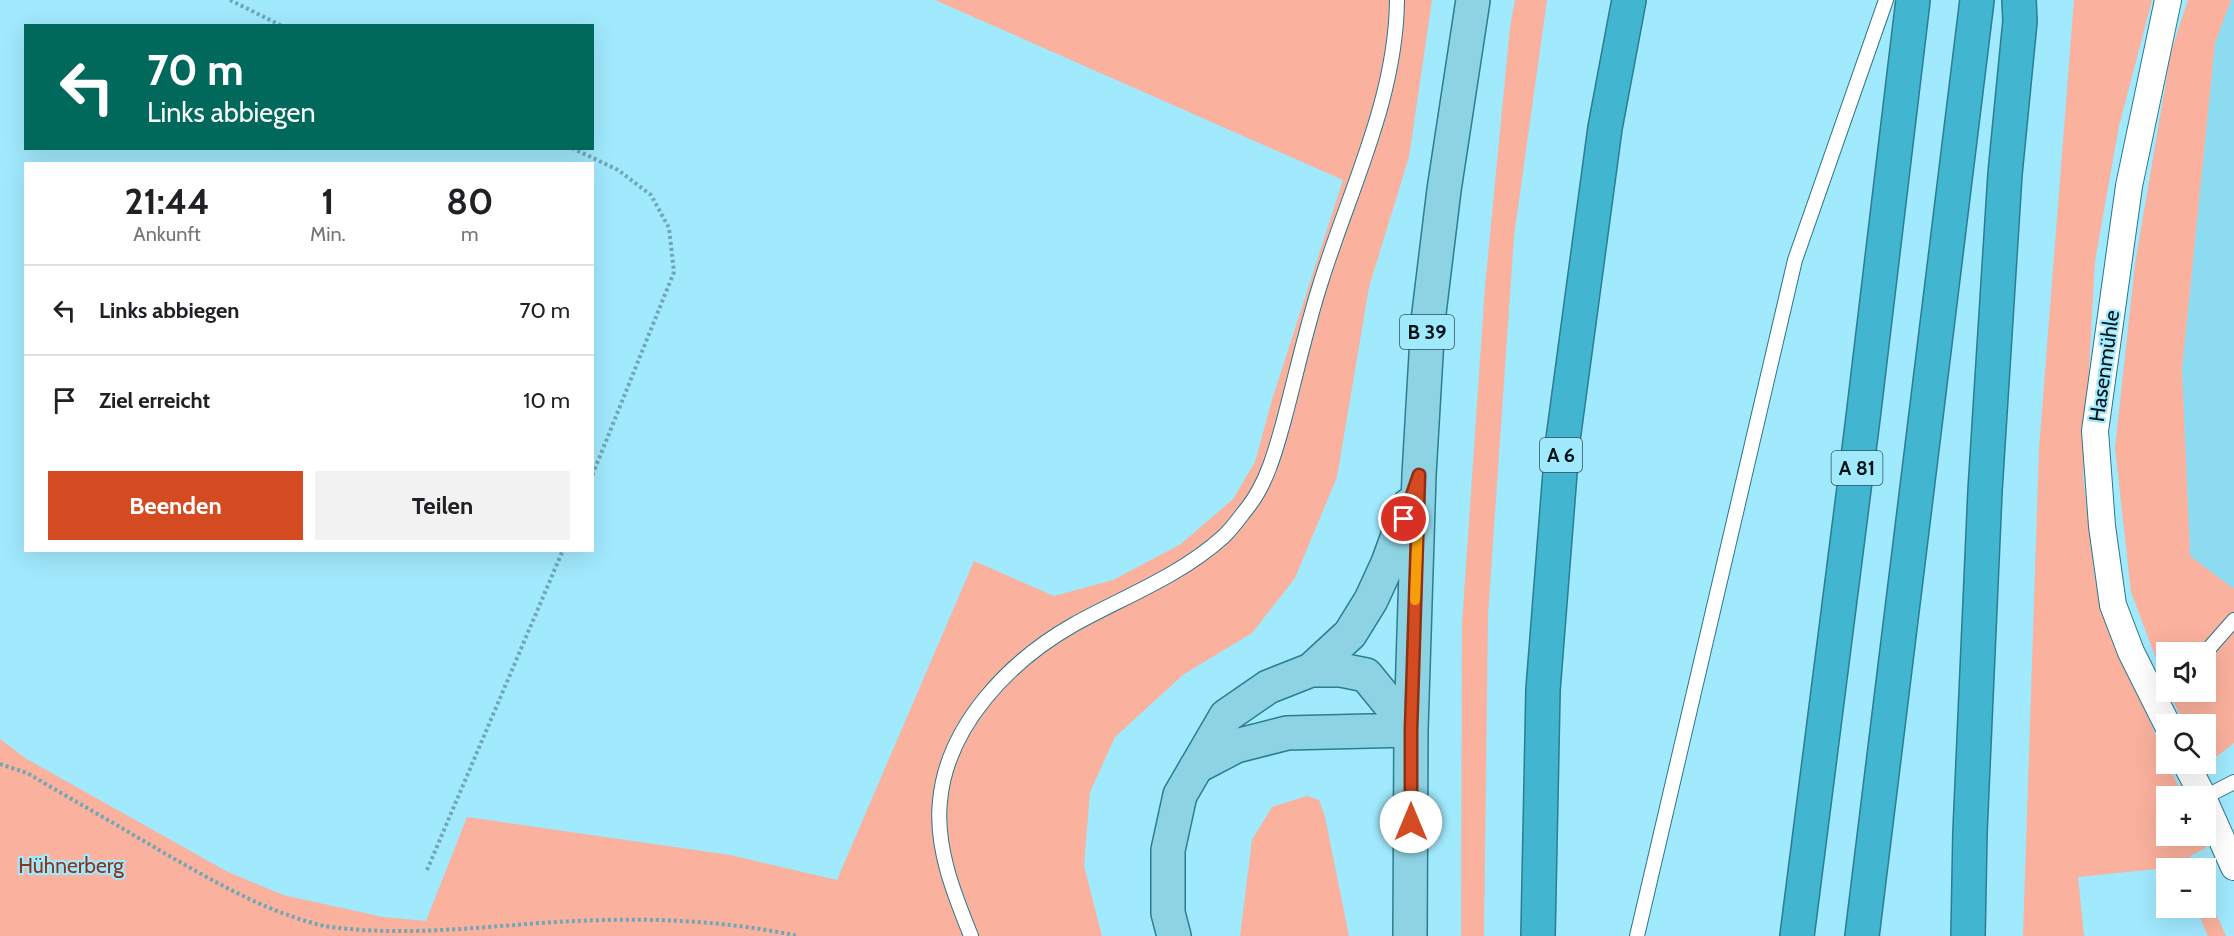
<!DOCTYPE html>
<html lang="de">
<head>
<meta charset="utf-8">
<style>
	body { margin:0; font-family:Cabin,sans-serif; background:#f2f2f2; color:#202124; height:100vh; display:flex; flex-direction:column; font-size:22px; white-space:nowrap }
	* { box-sizing:border-box; margin:0 }
	p { font-size:20px; color:#757577 }
	.icon { flex:none; width:33px; height:33px; fill:none; stroke:currentColor; stroke-width:2; stroke-linecap:round; stroke-linejoin:round }
	.map { position:relative; flex:1; overflow:hidden }
	.details { position:absolute; left:24px; top:162px; width:570px; height:390px; display:flex; flex-direction:column; background:#fff; border-radius:0px; box-shadow:0 6px 24px #0002 }
	.details>* { flex:none }
	.top-card { position:absolute; left:24px; top:24px; width:570px; height:126px; border-radius:0px; box-shadow:0 6px 24px #0002; background:#00695c; color:#fff; overflow:hidden }
	.fabs { position:absolute; left:2156px; top:642px; display:grid; gap:12px }
	.fabs a { display:grid; place-items:center; width:60px; height:60px; border-radius:0px; background:#fff; box-shadow:0 6px 24px #0002; font-size:30px }
	.pin { position:absolute; display:grid; place-items:center; width:51px; height:51px; color:#fff; margin:-26px; border:3px solid #fff; border-radius:50%; box-shadow:0 2px 6px #0007 }
	.me { position:absolute; width:66px; margin:-33px; rotate:0deg; stroke-linejoin:round; filter:drop-shadow(0 0 4px #0008) }
	.turn { display:flex; align-items:center; gap:21px; height:126px; padding:0 24px; font-size:27px }
	.turn .icon { width:78px; height:78px; stroke-width:2.5 }
	.turn b { display:block; font-size:42px; line-height:51px }
	.eta { display:flex; justify-content:space-evenly; align-items:center; height:102px; text-align:center }
	.eta b { font-size:36px; font-weight:800; line-height:42px }
	.action { display:flex; gap:12px; margin-top:auto; padding:12px 24px }
	.action a { flex:1; height:69px; border-radius:0px; background:#d44b22; color:#fff; font-size:24px; font-weight:800; line-height:69px; text-align:center }
	.action a+a { background:#f2f2f2; color:#202124 }
	ul { padding:0; list-style:none }
	li { display:flex; align-items:center; gap:18px; height:90px; padding:0 24px; border-top:2px solid #e0e0e0 }
	li div { flex:1 }
	li b { display:block; font-size:22px }
	li em { font-style:normal }
	.map>svg:first-child { display:block }
	.built { fill:#8cdbf0 }
	.green { fill:#fab19d }
	.lines { fill:none; stroke-linecap:round; stroke-linejoin:round }
	.lane-casing { stroke:#2c7688; stroke-width:16 }
	.street-casing { stroke:#2c7688; stroke-width:28 }
	.primary-casing { stroke:#2b7d90; stroke-width:36 }
	.highway-casing { stroke:#2b7d90; stroke-width:36 }
	.path { stroke:#70a7b7; stroke-width:4; stroke-dasharray:3 3; stroke-linecap:butt }
	.lane { stroke:#fff; stroke-width:14 }
	.street { stroke:#fff; stroke-width:26 }
	.primary { stroke:#8ed3e3; stroke-width:33 }
	.highway { stroke:#42b6d1; stroke-width:33 }
	.route-casing { stroke:#8a3116; stroke-width:15 }
	.route { stroke:#d44b22; stroke-width:10 }
	.slow { stroke:#f59e0b; stroke-width:10 }
	.labels { text-anchor:middle; dominant-baseline:central; stroke-width:4.5; stroke-linejoin:round; paint-order:stroke }
	.shield { fill:#a1e9fd; stroke:#31525c; stroke-width:1.5 }
	.shield-label { font-size:20px; font-weight:bold; fill:#011217 }
	.street-label { font-size:21px; fill:#011217; stroke:#a1e9fd }
	.park-label { font-size:21px; fill:#8b351c; stroke:#a1e9fd }
</style>
</head>
<body>
<div class="map">
<svg width="2234" height="936" viewBox="0 0 2234 936">
	<rect width="100%" height="100%" fill="#a1e9fd"/>
	<path class="built" d="M2231 0H2234V589L2190 556 2182 369 2215 43Z"/>
	<path class="green" d="M935 0H1432L1409 157 1369 287 1337 477 1295 578 1252 633 1184 674 1115 737 1090 792 1084 866 1102 936H0V739L25 758 226 871 283 895 383 917 426 921 467 817 730 855 837 880 974 561 1054 596 1113 580 1181 544 1233 499 1255 462 1271 403 1343 180Z
		M1515 0H1547L1514 236 1488 615 1484 936H1461L1462 624 1485 287 1510 27Z
		M2074 0H2152L2119 126 2095 261 2083 476 2094 573 2101 610 2166 759V764H2168L2183 796H2166V836H2201L2206 848 2190 856 2196 868H2166L2078 877 2084 936H2023L2039 449Z
		M2188 0H2231L2215 43 2182 369 2190 556 2234 589V743L2203 767 2201 764H2205V724H2184L2169 692H2205V652H2166V685L2131 592 2115 448 2135 264 2171 52Z
		M1307 796 1319 800 1325 817 1349 936H1240L1252 840 1272 807Z
		M2205 889 2226 936H2208L2196 908H2205Z"/>
	<g class="lines">
		<defs>
			<path id="lane" d="M2205 653 2234 620
				M2205 797 2234 782
				M971 936C954 894 935 847 940 801 947 725 1010 661 1073 625 1123 597 1180 576 1223 537 1232 529 1240 517 1248 507 1267 483 1276 449 1284 420 1296 375 1306 329 1320 285 1349 191 1396 100 1397 0
				M1637 936 1795 260 1886 0"/>
			<path id="street" d="M2167 724 2131 652 2113 605 2102 526 2095 431 2129 186 2168 0
				M2186 764 2203 796
				M2205 802 2234 867"/>
			<path id="primary" d="M1311 670H1341L1366 675 1411 730
				M1196 767 1236 746 1287 733 1411 730
				M1174 936 1168 913V850L1180 795 1226 716 1268 687 1311 670 1350 634 1371 600 1388 563 1409 505
				M1410 936 1411 730 1419 475 1428 321 1444 190 1473 0"/>
			<path id="highway" d="M1538 936 1543 690 1562 447 1605 128 1629 0
				M1797 936 1863 418 1913 0
				M1862 936 1977 0
				M1968 936 1970 832 1985 491 2005 174 2020 21 2019 0"/>
		</defs>
		<use href="#lane" class="lane-casing"/>
		<use href="#street" class="street-casing"/>
		<use href="#primary" class="primary-casing"/>
		<use href="#highway" class="highway-casing"/>
		<path class="path" d="M230 0 282 26
			M572 148 618 170 651 195 669 228 674 272 592 476
			M0 764 27 773C73 800 119 826 164 853 215 882 266 912 324 926 391 936 461 929 527 924 617 917 710 917 798 936
			M427 870 563 550"/>
		<use href="#lane" class="lane"/>
		<use href="#street" class="street"/>
		<use href="#primary" class="primary"/>
		<use href="#highway" class="highway"/>
	</g>
	<g class="lines">
		<defs>
			<path id="route" d="M1404 519 1419 475 1411 730V822"/>
		</defs>
		<use href="#route" class="route-casing"/>
		<use href="#route" class="route"/>
		<path class="slow" d="M1415 600 1418 522"/>
	</g>
	<g class="labels">
		<g class="shield">
			<rect x="1400" y="315" width="54" height="34" rx="4.5"/>
			<rect x="1540" y="438" width="42" height="34" rx="4.5"/>
			<rect x="1831.5" y="451" width="51" height="34" rx="4.5"/>
		</g>
		<g class="shield-label">
			<text x="1427" y="332">B 39</text>
			<text x="1561" y="455">A 6</text>
			<text x="1857" y="468">A 81</text>
		</g>
		<g class="street-label">
			<text transform="translate(2104 366) rotate(-82)">Hasenmühle</text>
		</g>
		<g class="park-label">
			<text x="71" y="865">Hühnerberg</text>
		</g>
	</g>
</svg>
<div class="fabs">
<a><svg class="icon" aria-label="sound" viewBox="0 0 24 24"><path d="M4 9h4l5-4v14l-5-4H4zM17 9q2 3 0 6"/></svg></a>
<a><svg class="icon" aria-label="search" viewBox="0 0 24 24"><circle cx="10" cy="10" r="6"/><path d="M15 15l6 6"/></svg></a>
<a>+</a>
<a>−</a>
</div>
<div class="pin" style="left:1404px;top:519px;background:#d93025"><svg class="icon" aria-label="arrive" viewBox="0 0 24 24"><path d="M6 21V4h12l-3 4 3 4H6"/></svg></div>
<svg class="me" style="left:1411px;top:822px" viewBox="-20 -20 40 40"><circle r="19" fill="#fff"/><path d="M0-13L10 11 0 6-10 11z" fill="#d44b22"/></svg>
<div class="top-card">
<div class="turn"><svg class="icon" aria-label="left" viewBox="0 0 24 24"><path d="M17 20v-9H6M10 6l-5 5 5 5"/></svg><div><b>70 m</b>Links abbiegen</div></div>
</div>
<section class="details">
<div class="eta">
<div><b>21:44</b><p>Ankunft</p></div>
<div><b>1</b><p>Min.</p></div>
<div><b>80</b><p>m</p></div>
</div>
<ul>
<li><svg class="icon" aria-label="left" viewBox="0 0 24 24"><path d="M17 20v-9H6M10 6l-5 5 5 5"/></svg><div><b>Links abbiegen</b></div><em>70 m</em></li>
<li><svg class="icon" aria-label="arrive" viewBox="0 0 24 24"><path d="M6 21V4h12l-3 4 3 4H6"/></svg><div><b>Ziel erreicht</b></div><em>10 m</em></li>
</ul>
<div class="action"><a>Beenden</a><a>Teilen</a></div>
</section>
</div>
</body>
</html>
